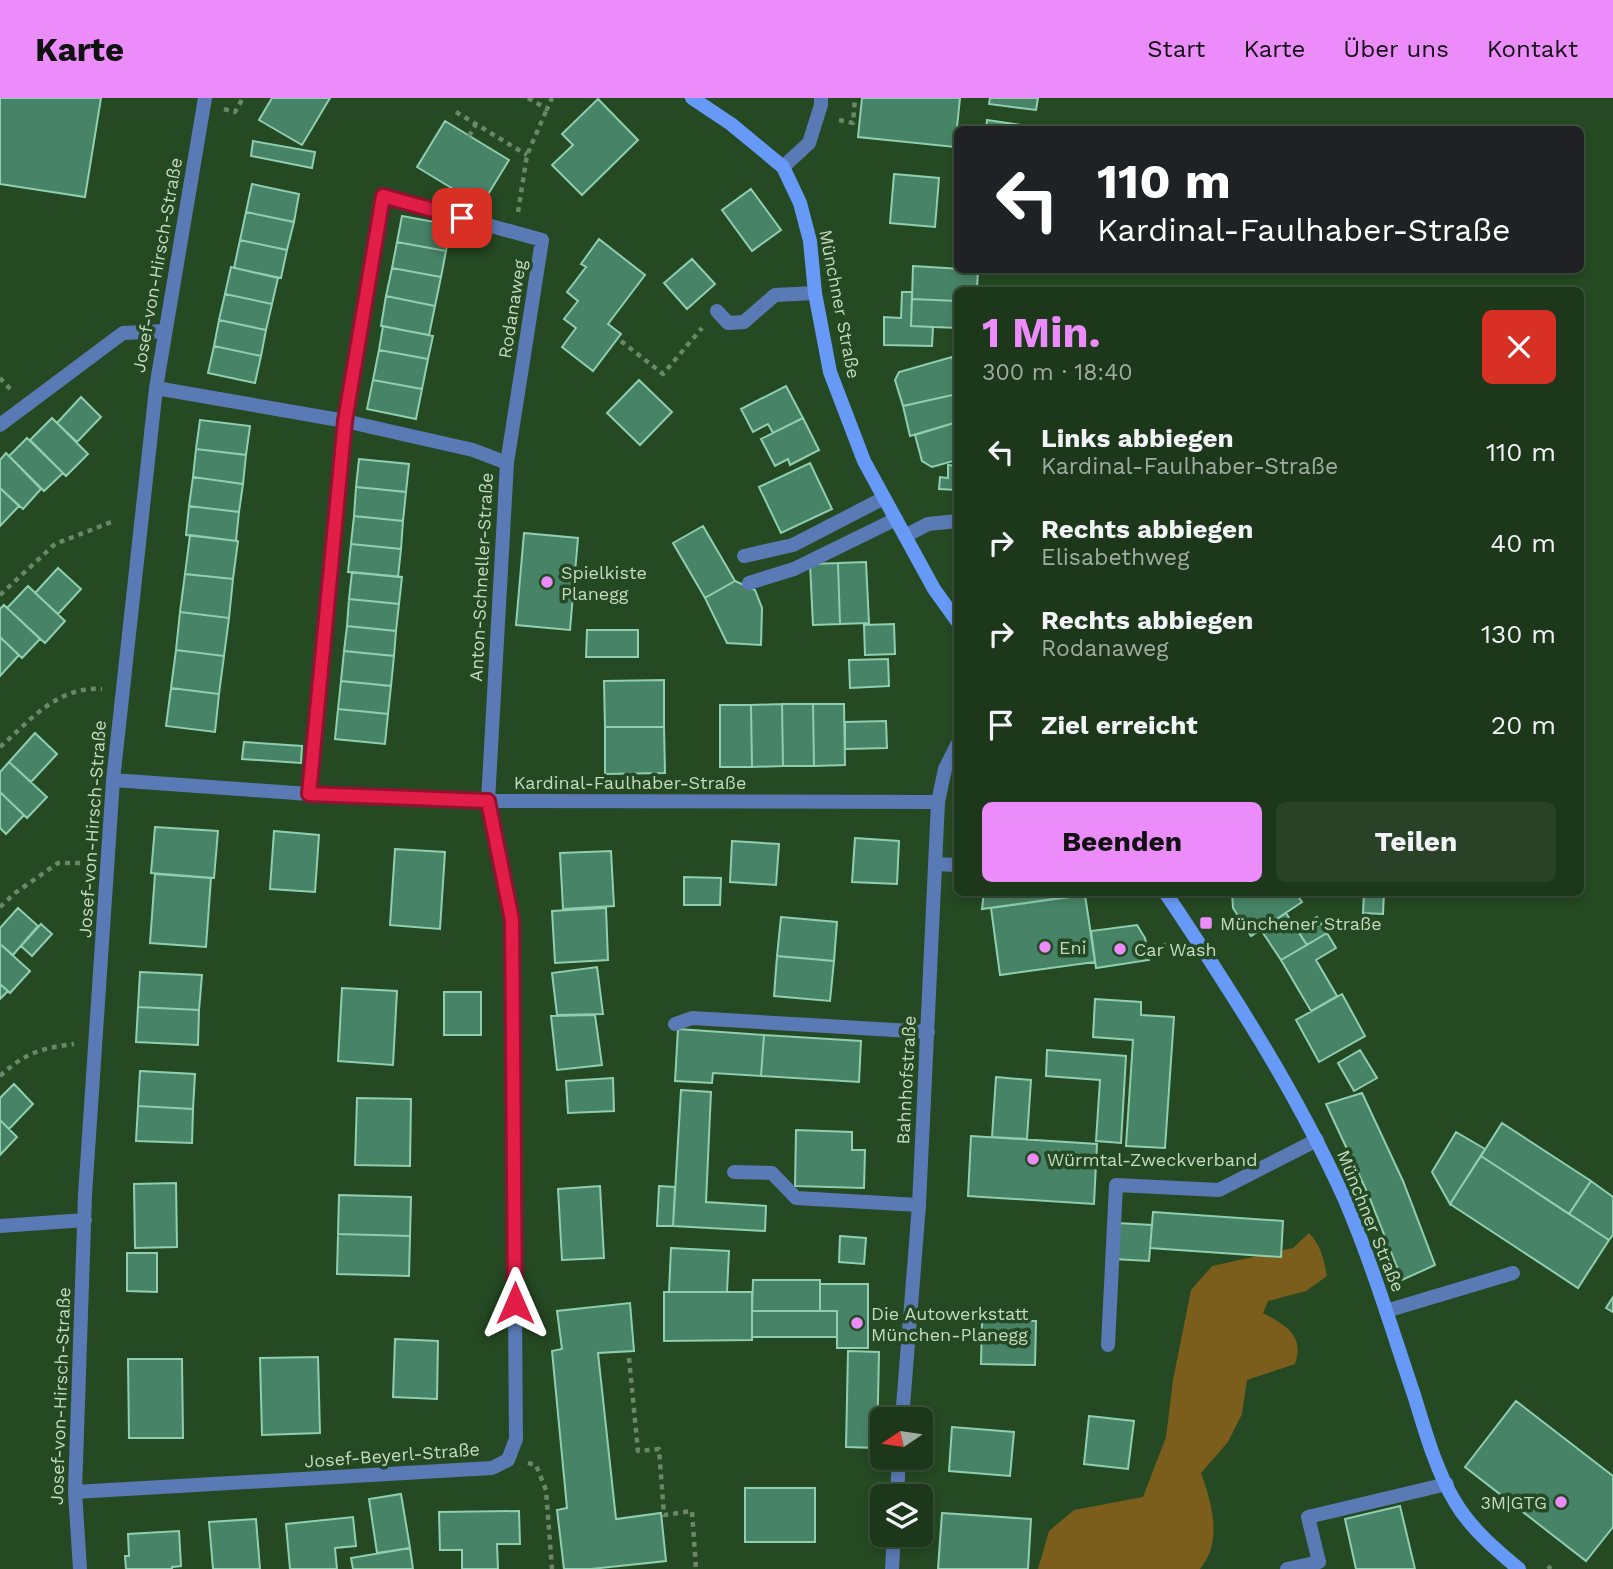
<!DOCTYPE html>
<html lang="de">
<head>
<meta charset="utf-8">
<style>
	body { margin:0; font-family:"Work Sans",sans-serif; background:#294227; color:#f1f3f6; height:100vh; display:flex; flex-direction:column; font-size:26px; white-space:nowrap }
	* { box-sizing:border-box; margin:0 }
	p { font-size:23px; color:#a0aca2 }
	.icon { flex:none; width:38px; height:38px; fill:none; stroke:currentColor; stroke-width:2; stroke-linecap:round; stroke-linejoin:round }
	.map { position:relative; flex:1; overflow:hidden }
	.panel { position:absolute; left:954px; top:189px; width:630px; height:609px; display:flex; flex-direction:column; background:#1c371a; border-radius:10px; box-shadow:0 4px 10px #0003,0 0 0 2px #3a5139 }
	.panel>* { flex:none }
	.banner { position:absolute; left:954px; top:28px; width:630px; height:147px; border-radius:10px; box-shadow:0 4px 10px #0003,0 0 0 2px #3a5139; background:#202124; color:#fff; overflow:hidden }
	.needle { width:46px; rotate:257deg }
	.tools { position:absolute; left:870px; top:1309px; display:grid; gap:14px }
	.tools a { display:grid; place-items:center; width:63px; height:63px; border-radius:10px; background:#1c371a; box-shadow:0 4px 10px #0003,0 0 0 2px #3a5139; font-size:35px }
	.pin { position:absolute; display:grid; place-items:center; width:60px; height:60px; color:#fff; margin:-30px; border-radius:14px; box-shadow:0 4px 10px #0006 }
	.me { position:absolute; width:77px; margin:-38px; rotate:0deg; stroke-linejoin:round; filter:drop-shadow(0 0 5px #0008) }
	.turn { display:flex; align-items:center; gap:24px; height:147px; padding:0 28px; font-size:32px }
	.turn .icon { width:91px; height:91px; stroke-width:2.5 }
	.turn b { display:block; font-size:49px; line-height:60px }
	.round { display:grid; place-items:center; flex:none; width:74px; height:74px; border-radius:10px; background:#294227 }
	.overview { display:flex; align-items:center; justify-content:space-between; height:119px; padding:0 28px }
	h1 { font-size:42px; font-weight:700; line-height:52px; color:#ec8cfa }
	.cta { display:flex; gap:14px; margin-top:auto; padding:14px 28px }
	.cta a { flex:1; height:80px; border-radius:10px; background:#ec8cfa; color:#111; font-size:28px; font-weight:700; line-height:80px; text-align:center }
	.cta a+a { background:#294227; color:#f1f3f6 }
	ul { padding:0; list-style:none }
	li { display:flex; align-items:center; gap:21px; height:91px; padding:0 28px }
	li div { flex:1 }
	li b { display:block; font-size:26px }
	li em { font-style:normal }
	header { display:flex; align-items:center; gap:42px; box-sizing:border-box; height:98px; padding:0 35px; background:#ec8cfa; color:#111 }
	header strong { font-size:33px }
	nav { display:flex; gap:38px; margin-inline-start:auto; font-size:24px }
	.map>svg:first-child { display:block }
	.green { fill:#7b5d1c }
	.building { fill:#478367; stroke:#90ceb0; stroke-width:2 }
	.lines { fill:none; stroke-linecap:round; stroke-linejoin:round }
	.path { stroke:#6a8867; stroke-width:4.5; stroke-dasharray:5 5; stroke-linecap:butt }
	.service { stroke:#5a7ab5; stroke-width:14 }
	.minor { stroke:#5a7ab5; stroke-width:14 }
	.tertiary { stroke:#5a7ab5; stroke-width:14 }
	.secondary { stroke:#6799f7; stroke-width:14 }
	.route-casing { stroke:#92132f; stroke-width:18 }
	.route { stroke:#e11d48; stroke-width:12 }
	.poi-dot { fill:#ec8cfa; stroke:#254922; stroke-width:2.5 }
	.labels { text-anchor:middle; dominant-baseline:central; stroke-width:7; stroke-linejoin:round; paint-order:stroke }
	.street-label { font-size:18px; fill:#c5dac2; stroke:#254922 }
	.poi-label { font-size:18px; fill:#c5dac2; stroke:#254922; text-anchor:start }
</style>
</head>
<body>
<header>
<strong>Karte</strong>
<nav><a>Start</a><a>Karte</a><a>Über uns</a><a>Kontakt</a></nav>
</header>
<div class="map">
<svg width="1613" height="1471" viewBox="0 0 1613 1471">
	<rect width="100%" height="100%" fill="#254922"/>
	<path class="green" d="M1309 1135C1321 1148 1324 1161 1327 1178L1306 1193 1268 1203 1263 1215C1285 1227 1305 1237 1295 1266L1247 1282 1242 1316 1228 1344 1201 1375C1212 1405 1223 1444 1200 1471H1038L1049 1433 1074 1412 1143 1399 1166 1339 1173 1282 1191 1192 1212 1168 1293 1150Z"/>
	<path class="building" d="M0 0H101L85 99 0 86Z
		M272 0H330L302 47 259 22Z
		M862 0H960L955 49 858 39Z
		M990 0H1038L1036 12 989 6Z
		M598 1 638 42 582 97 552 67 573 47 562 36Z
		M987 22 1034 29V32H986Z
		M445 23 509 62 481 108 417 69Z
		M253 43 315 54 312 70 251 58Z
		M894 76 939 80 935 129 890 125Z
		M252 86 299 96 294 124 246 114Z
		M751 91 781 132 752 153 722 112Z
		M246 114 294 124 287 152 240 142Z
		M402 118 451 127 446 153 397 144Z
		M599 141 645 177 608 226 621 236 593 273 562 249 576 230 564 221 578 203 567 194 586 169 581 166Z
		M240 142 287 152 281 180 234 170Z
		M397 144 446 153 441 179 392 170Z
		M692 161 715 186 687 211 664 185Z
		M913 168 978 172 977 192H957V203L912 201Z
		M231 169 278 180 272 206 225 196Z
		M392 170 441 179 435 208 386 198Z
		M902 194H912L911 228 933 229 932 248 884 247V219L901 220Z
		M225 196 272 206 266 232 219 222Z
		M386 198 435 208 429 237 381 228Z
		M912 201 957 203V230L911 228Z
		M219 222 266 232 261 258 214 248Z
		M383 228 433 238 428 261 379 252Z
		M214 248 261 258 255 285 208 275Z
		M379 252 428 261 422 291 373 282Z
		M952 259 957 279V296L903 308 895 282 899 274Z
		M373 282 422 291 416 321 367 311Z
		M639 282 672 314 640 347 607 315Z
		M786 288 803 320 773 335 768 326 753 334 741 311Z
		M957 296V324L910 338 903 308Z
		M81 299 101 319 77 344 57 325Z
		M52 320 88 356 66 378 30 342Z
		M803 320 819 352 790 367 788 361 775 368 761 341Z
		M200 322 250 328 246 357 196 351Z
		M957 324V362L932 369 922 363 915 337Z
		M27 340 63 375 44 393 9 358Z
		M196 351 246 357 243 386 193 379Z
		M6 355 41 391 23 411 0 390V362Z
		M359 361 409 366 406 394 356 389Z
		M810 365 832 411 781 435 759 389Z
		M948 367 957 368V392L939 391 940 379 948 380Z
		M193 379 243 386 239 414 189 408Z
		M356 389 406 394 403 423 354 418Z
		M0 390 19 408 0 428Z
		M189 408 239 414 236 443 186 437Z
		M354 418 403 423 401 451 351 446Z
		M703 428 735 483 705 500 673 445Z
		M524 435 578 440 570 532 516 527Z
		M190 437 238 443 233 481 185 476Z
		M351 446 401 451 398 479 348 474Z
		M866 464 869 525 840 526 838 465Z
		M838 465 840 526 813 527 810 466Z
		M58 470 81 491 58 516 35 495Z
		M352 474 402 479 399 506 349 501Z
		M185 476 233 481 229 520 180 514Z
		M735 483 755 492 762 510 761 547 727 545 705 500Z
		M28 488 65 523 45 545 7 510Z
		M349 501 399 506 396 533 347 528Z
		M4 507 40 541 22 560 0 539V511Z
		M180 514 229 520 224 558 176 552Z
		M894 526 895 556 865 557 864 527Z
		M347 528 396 533 394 558 344 553Z
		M587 532H638V559H586Z
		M0 539 19 557 0 578Z
		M176 552 224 558 219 596 171 590Z
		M344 553 394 558 391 588 341 583Z
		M888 561 889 588 850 590 849 562Z
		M664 582V629H605L604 583Z
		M341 583 391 588 388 616 338 611Z
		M171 590 219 596 215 634 166 628Z
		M782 606H813L814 668H783Z
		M782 606 783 668 752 669 751 607Z
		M813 606H844L845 667 814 668Z
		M720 607H751L752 669H720Z
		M338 611 388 616 385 646 335 641Z
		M886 623 887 650 845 651V624Z
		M605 629H664L665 675 605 676Z
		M35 635 57 656 31 684 9 664Z
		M244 644 302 648 301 665 242 661Z
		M9 664 47 699 27 720 0 694V674Z
		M0 694 24 717 6 736 0 730Z
		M155 729 218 733 214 780 151 775Z
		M274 733 319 737 315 794 270 791Z
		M855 740 899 743 897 786 852 784Z
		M732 743 779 746 776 787 730 784Z
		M395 751 445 754 440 831 390 827Z
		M611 753 614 808 563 811 560 755Z
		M155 776 211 780 206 849 150 845Z
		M684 779 721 780 720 807H684Z
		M984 794H1094L1095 795 982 811Z
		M1232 794H1295L1302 804 1251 838 1233 810Z
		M1364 794H1384L1383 816 1363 815Z
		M1085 797 1095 864 1000 877 991 810Z
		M18 810 38 828 13 857 0 846V830Z
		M606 810 608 862 555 865 552 813Z
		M1286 815 1307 847 1281 862 1261 832Z
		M781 819 837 824 834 863 777 858Z
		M1317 819 1327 835 1307 847 1297 832Z
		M41 826 52 836 32 858 21 848Z
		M1137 827 1145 840 1149 862 1096 870 1091 833Z
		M1327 835 1336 850 1316 862 1337 898 1311 913 1281 862Z
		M0 846 30 873 10 895 0 886Z
		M777 858 834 863 830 903 774 898Z
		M597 869 603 916 557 917 552 875Z
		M140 874 202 877 199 912 138 909Z
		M0 886 8 893 0 901Z
		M342 890 397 893 393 967 338 963Z
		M444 894H481V937H444Z
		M1342 896 1365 938 1319 964 1296 922Z
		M1095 901 1141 904V917L1174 919 1165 1050 1126 1048 1133 942 1093 939Z
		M138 909 199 912 198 947 136 944Z
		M595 917 602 967 557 972 551 918Z
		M678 931 764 937 761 978 713 975 712 985 675 983Z
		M764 937 861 943 859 984 761 978Z
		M1047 952 1126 958 1121 1045 1096 1043 1100 982 1046 978Z
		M1360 952 1377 980 1354 993 1338 965Z
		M140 973 195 976 193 1011 138 1008Z
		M996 979 1031 982 1027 1041 992 1039Z
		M613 980 614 1013 568 1015 566 983Z
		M14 986 33 1006 9 1031 0 1022V1000Z
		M681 992 711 994 706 1104 766 1108 765 1133 673 1128Z
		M1362 995 1403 1083 1435 1167 1402 1182 1368 1096 1326 1006Z
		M357 1000 411 1001 410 1068 355 1067Z
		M138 1008 193 1011 192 1045 136 1043Z
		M0 1022 17 1039 0 1057Z
		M1502 1025 1591 1083 1569 1116 1481 1058Z
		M796 1032 852 1034V1052H865L864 1090 795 1088Z
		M1456 1034 1485 1051 1450 1106 1432 1074Z
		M971 1038 1097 1046 1094 1106 968 1098Z
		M1481 1058 1609 1142 1578 1190 1450 1106Z
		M1591 1083 1613 1099V1137L1609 1142 1569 1116Z
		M176 1085 177 1149 135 1150 134 1086Z
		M600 1088 604 1160 562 1162 558 1091Z
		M659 1088 675 1089 673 1128H657Z
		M339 1097 411 1099 410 1138 338 1136Z
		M1153 1114 1283 1123 1281 1159 1150 1150Z
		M1117 1125 1152 1127 1149 1163 1114 1161Z
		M338 1136 410 1138 409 1178 337 1176Z
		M840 1138 866 1140 864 1166 839 1164Z
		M671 1150 729 1153 727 1194H669Z
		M127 1155H157V1194L127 1193Z
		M753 1182H820V1213H752Z
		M820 1186H868V1250H837V1213H820Z
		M664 1194H752V1242L664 1243Z
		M1613 1199V1214L1606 1210Z
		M630 1205 634 1253 598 1255 616 1421 661 1415 666 1463 591 1471H564L557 1412 567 1410 552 1253 562 1251 557 1213Z
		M752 1213H837V1239H752Z
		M982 1222 1036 1223 1035 1267 981 1266Z
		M395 1241 438 1243 437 1301 393 1299Z
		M848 1253 879 1254 877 1350 846 1349Z
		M318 1259 320 1335 262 1337 260 1260Z
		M128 1261H182L183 1340H129Z
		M1516 1303 1613 1378V1429L1586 1463 1465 1369Z
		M1089 1318 1134 1323 1128 1371 1084 1366Z
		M952 1329 1014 1334 1010 1378 949 1373Z
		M745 1390H815V1444H745Z
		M401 1396 410 1450 377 1455 369 1401Z
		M1400 1408 1415 1471H1356L1345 1421Z
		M519 1413 520 1446H497L498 1471H462V1452H440L439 1414Z
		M942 1415 1031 1421 1028 1471H938Z
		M353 1419 356 1448 335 1450 337 1471H290L286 1426Z
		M256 1421 260 1471H213L209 1424Z
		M179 1433 181 1468 172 1469V1471H126L125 1458H129L128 1436Z
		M410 1450 413 1471H353L351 1460Z"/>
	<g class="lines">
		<path class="path" d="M528 0 547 11 552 0
			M224 11 235 14 243 0
			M456 14 527 57
			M839 22 853 25 855 0
			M469 38 476 26
			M518 114 527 57 547 11
			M621 243 663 276 702 230
			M0 280 11 292
			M0 497 55 446 114 423
			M0 649C31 622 57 588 102 591
			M0 809 15 795 58 765H86
			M1162 849 1167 846
			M0 978C25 955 41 950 74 946
			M629 1260 638 1353 659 1351 664 1417 692 1413 696 1471
			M528 1365 536 1367 546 1392 552 1471
			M1548 1471 1551 1468"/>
		<path class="service" d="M717 213 728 225 744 224 775 197 815 195
			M905 438 928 426 957 423
			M744 458 793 447 884 400
			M749 485 794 471 896 421
			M309 696 345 323 383 98 542 142 507 365
			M936 766 957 767
			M675 926 692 920 928 934
			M734 1074 772 1075 796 1100 919 1107
			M1386 1213 1513 1175
			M1108 1247 1116 1087 1219 1092 1317 1042
			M1287 1471 1319 1464 1308 1419 1447 1386"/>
		<path class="minor" d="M783 69 809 45 821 7V0
			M0 327 123 235 165 233
			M113 682 309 696 488 703 938 704
			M0 1128 85 1122
			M75 1394 492 1370 508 1362 516 1341 512 822 488 703 507 365 473 352 345 323 156 290
			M80 1471 75 1394 85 1097 113 682 156 290 205 0"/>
		<path class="tertiary" d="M902 1321 919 1107 938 704 945 671 957 647
			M897 1398 899 1360
			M892 1471 894 1437"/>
		<path class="secondary" d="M692 0 731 26 783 69 800 105 810 143 815 195 830 274 864 363 934 491 957 523
			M1165 794C1231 893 1296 993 1345 1102 1372 1165 1392 1232 1414 1297 1425 1332 1435 1370 1454 1402 1469 1429 1495 1451 1519 1471"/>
	</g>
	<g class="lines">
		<defs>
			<path id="route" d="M462 120 383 98 345 323 309 696 488 703 512 822 515 1205"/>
		</defs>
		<use href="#route" class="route-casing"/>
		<use href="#route" class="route"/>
	</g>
	<g class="poi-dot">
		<circle cx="547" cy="484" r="7"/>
		<rect x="1199" y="818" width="14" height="14" rx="3.5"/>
		<circle cx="1045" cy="849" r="7"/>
		<circle cx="1120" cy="851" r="7"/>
		<circle cx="1033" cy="1061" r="7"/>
		<circle cx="857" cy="1225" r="7"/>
		<circle cx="1561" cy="1404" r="7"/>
	</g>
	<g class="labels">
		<g class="street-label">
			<text transform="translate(157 167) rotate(-80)">Josef-von-Hirsch-Straße</text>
			<text transform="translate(840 206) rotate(79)">Münchner Straße</text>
			<text transform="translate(512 211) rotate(-81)">Rodanaweg</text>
			<text transform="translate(481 479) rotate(-87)">Anton-Schneller-Straße</text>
			<text x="630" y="684">Kardinal-Faulhaber-Straße</text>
			<text transform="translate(92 731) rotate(-86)">Josef-von-Hirsch-Straße</text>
			<text transform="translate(906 982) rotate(-87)">Bahnhofstraße</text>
			<text transform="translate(1371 1123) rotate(68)">Münchner Straße</text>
			<text transform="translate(60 1298) rotate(-88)">Josef-von-Hirsch-Straße</text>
			<text transform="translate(392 1357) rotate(-4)">Josef-Beyerl-Straße</text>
		</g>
		<g class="poi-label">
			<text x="561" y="474">Spielkiste<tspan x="561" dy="21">Planegg</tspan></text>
			<text x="1220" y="825">Münchener Straße</text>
			<text x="1059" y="849">Eni</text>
			<text x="1134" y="851">Car Wash</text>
			<text x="1047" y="1061">Würmtal-Zweckverband</text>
			<text x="871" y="1215">Die Autowerkstatt<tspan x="871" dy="21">München-Planegg</tspan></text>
			<text x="1547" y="1404" text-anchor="end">3M|GTG</text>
		</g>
	</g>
</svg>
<div class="tools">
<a><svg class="needle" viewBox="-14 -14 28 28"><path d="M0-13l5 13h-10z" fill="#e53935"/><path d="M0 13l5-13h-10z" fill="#a0aca2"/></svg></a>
<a><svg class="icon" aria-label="layers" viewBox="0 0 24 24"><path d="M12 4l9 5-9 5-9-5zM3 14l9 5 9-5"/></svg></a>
</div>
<div class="pin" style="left:462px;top:120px;background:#d93025"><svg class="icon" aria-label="arrive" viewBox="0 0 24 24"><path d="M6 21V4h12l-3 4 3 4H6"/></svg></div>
<svg class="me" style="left:515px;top:1205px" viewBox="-20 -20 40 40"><path d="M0-17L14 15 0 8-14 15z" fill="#e11d48" stroke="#fff" stroke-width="4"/></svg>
<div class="banner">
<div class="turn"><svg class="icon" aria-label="left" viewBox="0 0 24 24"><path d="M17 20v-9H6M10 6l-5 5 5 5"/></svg><div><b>110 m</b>Kardinal-Faulhaber-Straße</div></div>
</div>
<section class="panel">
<div class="overview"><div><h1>1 Min.</h1><p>300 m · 18:40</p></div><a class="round" style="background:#d93025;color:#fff"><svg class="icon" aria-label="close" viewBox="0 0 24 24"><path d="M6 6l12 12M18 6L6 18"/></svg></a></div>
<ul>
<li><svg class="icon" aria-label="left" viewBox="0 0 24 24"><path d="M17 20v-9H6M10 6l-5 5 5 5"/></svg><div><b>Links abbiegen</b><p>Kardinal-Faulhaber-Straße</p></div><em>110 m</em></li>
<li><svg class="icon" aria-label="right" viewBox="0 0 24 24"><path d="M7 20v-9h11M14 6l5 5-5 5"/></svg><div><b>Rechts abbiegen</b><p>Elisabethweg</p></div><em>40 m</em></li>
<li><svg class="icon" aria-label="right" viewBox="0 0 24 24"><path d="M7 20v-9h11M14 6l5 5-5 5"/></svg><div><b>Rechts abbiegen</b><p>Rodanaweg</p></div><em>130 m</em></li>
<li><svg class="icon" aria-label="arrive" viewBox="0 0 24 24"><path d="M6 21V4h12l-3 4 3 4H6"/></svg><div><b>Ziel erreicht</b></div><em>20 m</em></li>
</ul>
<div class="cta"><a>Beenden</a><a>Teilen</a></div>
</section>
</div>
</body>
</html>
